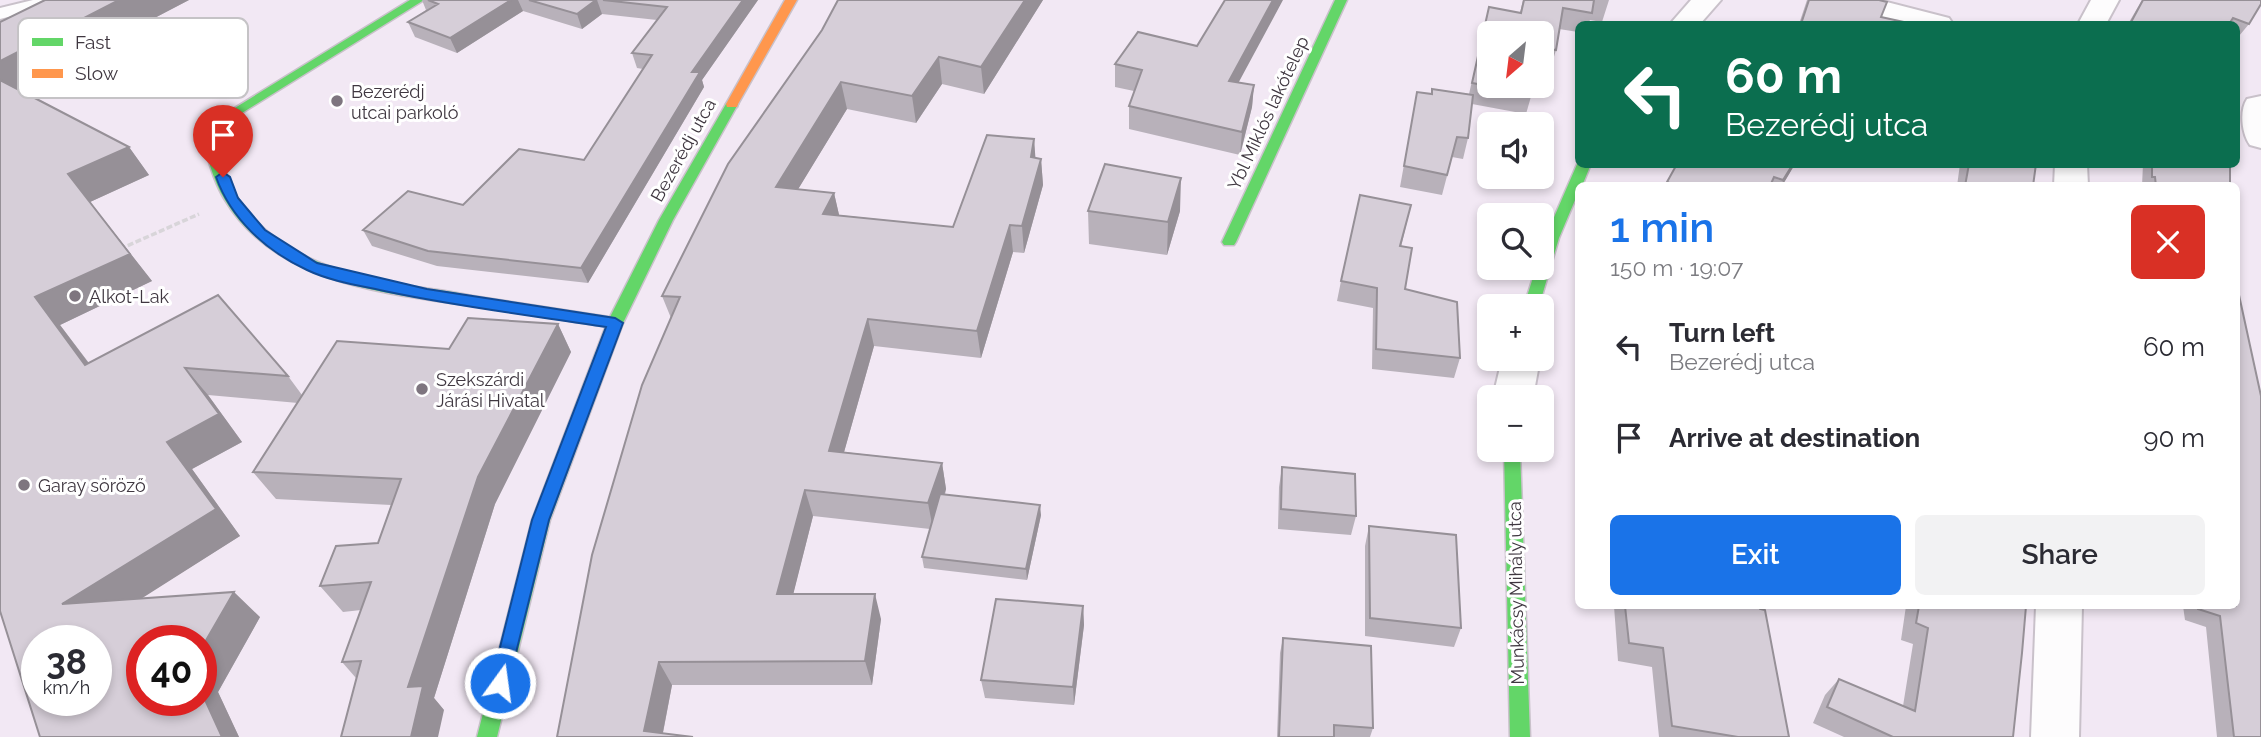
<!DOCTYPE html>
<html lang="en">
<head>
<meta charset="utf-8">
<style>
	body { margin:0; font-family:Raleway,sans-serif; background:#f2f2f3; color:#2b2b33; height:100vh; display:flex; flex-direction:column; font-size:26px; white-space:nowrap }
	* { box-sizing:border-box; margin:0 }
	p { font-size:23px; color:#7c7c81 }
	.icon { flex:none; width:38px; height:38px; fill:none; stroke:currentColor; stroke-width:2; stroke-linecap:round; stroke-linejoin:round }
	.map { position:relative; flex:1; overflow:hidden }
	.drawer { position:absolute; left:1575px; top:182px; width:665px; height:427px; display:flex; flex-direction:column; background:#fff; border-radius:10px; box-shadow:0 4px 10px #0003 }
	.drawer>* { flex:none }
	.banner { position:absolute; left:1575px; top:21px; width:665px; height:147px; border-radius:10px; box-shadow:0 4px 10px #0003; background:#0b6e4f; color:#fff; overflow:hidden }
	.needle { width:46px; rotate:208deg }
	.controls { position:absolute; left:1477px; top:21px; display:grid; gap:14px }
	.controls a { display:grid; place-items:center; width:77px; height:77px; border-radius:10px; background:#fff; box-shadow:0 4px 10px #0003; font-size:35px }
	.speed { position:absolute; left:21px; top:625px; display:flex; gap:14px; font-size:35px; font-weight:700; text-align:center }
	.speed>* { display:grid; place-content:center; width:91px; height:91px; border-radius:50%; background:#fff; box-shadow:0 4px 10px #0003; line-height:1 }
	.speed small { font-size:18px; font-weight:400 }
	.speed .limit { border:10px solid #d22; background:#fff; color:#111 }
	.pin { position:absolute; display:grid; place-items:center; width:60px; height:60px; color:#fff; margin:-72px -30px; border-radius:50% 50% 50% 0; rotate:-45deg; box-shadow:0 0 7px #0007 }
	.pin .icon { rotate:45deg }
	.me { position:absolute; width:77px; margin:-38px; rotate:14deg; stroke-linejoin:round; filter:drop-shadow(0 0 5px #0008) }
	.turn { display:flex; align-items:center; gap:24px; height:147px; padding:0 35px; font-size:32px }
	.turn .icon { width:91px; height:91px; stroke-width:2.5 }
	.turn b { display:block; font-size:49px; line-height:60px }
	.round { display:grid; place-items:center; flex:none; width:74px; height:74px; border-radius:10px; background:#f2f2f3 }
	.summary { display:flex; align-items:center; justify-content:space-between; height:119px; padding:0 35px }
	h1 { font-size:42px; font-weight:600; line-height:52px; color:#1a73e8 }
	.primary-button { display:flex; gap:14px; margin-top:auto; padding:14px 35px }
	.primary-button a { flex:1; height:80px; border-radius:10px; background:#1a73e8; color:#fff; font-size:28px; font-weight:600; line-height:80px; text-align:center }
	.primary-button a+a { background:#f2f2f3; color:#2b2b33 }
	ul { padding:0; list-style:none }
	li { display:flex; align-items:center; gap:21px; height:91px; padding:0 35px }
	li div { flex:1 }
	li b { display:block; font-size:26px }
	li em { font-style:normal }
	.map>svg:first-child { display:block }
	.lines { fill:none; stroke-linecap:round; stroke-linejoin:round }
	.lane-casing { stroke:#c9c1ca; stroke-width:4 }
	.street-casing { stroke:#c9c1ca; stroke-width:4 }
	.fast-casing { stroke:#c9c1ca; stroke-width:3 }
	.slow-casing { stroke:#c9c1ca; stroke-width:3 }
	.path { stroke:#d8d5d9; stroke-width:3.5; stroke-dasharray:6 2.5; stroke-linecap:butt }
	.lane { fill:#fdfcfd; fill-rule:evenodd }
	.street { fill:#fdfcfd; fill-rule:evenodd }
	.fast { fill:#63d668; fill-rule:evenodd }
	.slow { fill:#ff974d; fill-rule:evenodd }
	.wall { fill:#b8b1ba }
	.shaded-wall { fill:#969097 }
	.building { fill:#d6ced8; stroke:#969097; stroke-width:2; fill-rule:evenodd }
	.route { fill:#1a73e8; stroke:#114b97; stroke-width:2 }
	.poi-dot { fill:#7e757f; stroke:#fff; stroke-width:2.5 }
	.labels { text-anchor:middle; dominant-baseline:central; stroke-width:6; stroke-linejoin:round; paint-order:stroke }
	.poi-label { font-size:18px; fill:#3f3740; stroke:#fff; text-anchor:start }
	.street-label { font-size:18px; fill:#3f3740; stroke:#fff }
	.key { fill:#fff; stroke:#c5c3c6; stroke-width:2 }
	.key-label { font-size:19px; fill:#3f3740 }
</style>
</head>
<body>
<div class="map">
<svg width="2261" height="737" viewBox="0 0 2261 737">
	<rect width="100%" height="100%" fill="#f2e8f4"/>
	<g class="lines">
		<defs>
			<path id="lane" d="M33 0H63L60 4 0 19V8Z"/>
			<path id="street" d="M1691 0H1721L1700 24H1670Z
				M1832 0H1879L1949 18 1953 24H1907L1836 6Z
				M2091 0H2119L2106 24H2078Z
				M2261 96V148L2250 145C2242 134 2239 111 2247 99Z
				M2055 164H2087L2088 186H2054Z
				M1502 359H1540L1533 397H1493Z
				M2036 606H2082L2079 737H2031Z"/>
			<path id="fast" d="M410 0H424L213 131C220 153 225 177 237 197 273 254 340 274 402 285 425 289 449 290 471 296L473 300 466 305C381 293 274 282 225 200 212 179 207 153 199 130Z
				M1335 0H1347L1236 242 1234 245H1224L1222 242Z
				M732 100 738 104 673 220 623 323 550 520 497 737H477L532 520 607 323 659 220 726 104Z
				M1578 162V164H1591L1582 186H1578V193L1559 238 1539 306H1524L1536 268H1542V248L1545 238Z
				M1504 450H1520L1530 737H1510Z"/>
			<path id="slow" d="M785 0H797L738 104 737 107H727L726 104Z
				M466 295 615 318 623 323 615 328 461 304 459 300Z"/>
		</defs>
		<use href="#lane" class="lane-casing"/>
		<use href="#street" class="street-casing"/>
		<use href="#fast" class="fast-casing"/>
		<use href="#slow" class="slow-casing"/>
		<path class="path" d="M120 249 199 214"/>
		<use href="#lane" class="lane"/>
		<use href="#street" class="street"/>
		<use href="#fast" class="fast"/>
		<use href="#slow" class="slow"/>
	</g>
	<path class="wall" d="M45 0H189L19 89 129 147 149 175 90 202 152 281 60 325 89 363 218 295 288 376 302 395 449 349 558 324 571 352 495 504 434 698 444 710 356 678 342 662 361 610 343 612 320 586 378 543 391 505 276 499 253 472 298 403 208 395 242 442 192 469 240 536 141 598 260 617 218 692 239 737H40L0 22Z
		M422 0H758L702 80 704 87 588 283 437 266 372 246 363 230 463 205 584 160 643 69 637 68 632 53 657 20 602 14 582 29 523 11 457 53 415 37 408 22 426 10Z
		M838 0H1043L984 94 942 84 916 123 847 109 798 189 834 193 839 215 953 227 1034 139 1035 158 1041 159 1043 185 1024 253 1013 252 981 358 874 346 844 452 942 463 946 489 945 495 1041 515 1027 580 924 568 922 557 930 529 813 516 793 594 881 619 872 685H672L663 733 557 737 671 318 662 296 822 30Z
		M1523 0H1609L1602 22 1590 20 1588 24H1578V32L1559 29 1556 50 1550 70 1542 69V33L1532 93 1526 114 1472 104 1468 138 1463 159 1452 157 1442 195 1400 187 1417 92 1431 94 1432 89 1469 94 1489 7 1520 13Z
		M1807 0H1879L1881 17 1913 24H1799Z
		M2142 0H2261L2249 24 2239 36 2236 35V24H2128Z
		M1115 64 1254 85 1252 107 1240 155 1129 129V106L1134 91 1115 87Z
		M1795 164 1782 186H1666L1667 182Z
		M1960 164H2036L2033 186H1957Z
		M2143 164H2230V186H2142Z
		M1411 205 1401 247 1405 289 1460 358 1454 378 1372 369 1373 308 1337 301 1341 281Z
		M1088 211H1180L1167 255 1089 244Z
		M1282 467 1356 516 1351 535 1278 529 1279 487Z
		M1369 526 1461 628 1454 647 1365 636V546Z
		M1083 606 1084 625 1074 705 985 698 981 680Z
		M1614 606H1759L1789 737H1659L1652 667 1618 661Z
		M1906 606H2026L2013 737H1844L1813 723 1825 695 1839 679 1903 706 1913 644 1901 640Z
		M2183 606H2236L2261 737H2217L2206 627 2185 620Z
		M1283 638 1373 728 1370 737H1277L1280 653Z"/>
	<path class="shaded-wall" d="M119 0H189L3 97 0 93V61Z
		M511 0H518L523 11 457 53 450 38Z
		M596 0H597L602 14 582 29 577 14Z
		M743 0H758L702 80 704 87 588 283 581 268 692 72Z
		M1025 0H1043L984 94 981 67Z
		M1273 0H1283L1227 104 1229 81Z
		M939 57 942 84 916 123 912 96Z
		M841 82 847 109 783 214 776 187Z
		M1254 85 1252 107 1240 155 1242 132Z
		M1034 139 1036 165 1031 157Z
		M129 147 149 175 90 202 152 281 60 325 111 393 85 365 35 297 68 174Z
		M1041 159 1043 185 1024 253 1022 226Z
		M1793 164H1795L1782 186H1780Z
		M1181 178 1180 211 1167 255 1168 222Z
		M834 193 840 219 823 214Z
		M1010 225 1013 252 981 358 977 331Z
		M868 319 874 346 837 477 829 451Z
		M558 324 571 352 495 504 434 698 444 710 438 737H411L408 687 478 477Z
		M185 368 208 395 242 442 192 469 240 536 92 630 62 604 167 442Z
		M942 463 946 489 933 529 928 503Z
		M805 490 813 516 787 619 777 594Z
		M1040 505 1041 515 1027 580 1026 569Z
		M234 592 260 617 218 692 239 737H222L201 691V649Z
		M875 594 881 619 872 685 865 661Z
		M1083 606 1084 625 1074 705 1073 687Z
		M659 662 672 685 662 737 644 731Z"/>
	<path class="building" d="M45 0H119L0 61V22Z
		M428 0H511L450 38 408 22 438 4Z
		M529 0H596L577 14Z
		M603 0H743L692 72H700L581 268 428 251 363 230 408 191 463 205 519 149 584 160 652 55 632 53 667 7Z
		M838 0H1025L981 67 939 57 912 96 841 82 776 187 834 193 823 214 953 227 987 135 1034 139 1031 157 1041 159 1022 226 1010 225 977 331 868 319 829 451 942 463 928 503 805 490 777 594H875L865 661 659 662 644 731 693 737H557L592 555 642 385 680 297 662 296 728 164 822 30Z
		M1225 0H1273L1229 81 1254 85 1242 132 1129 106 1142 70 1115 64 1138 32 1197 46Z
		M1524 0H1594L1592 13 1563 8 1556 50 1542 48V33H1489V86L1472 83 1489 7 1521 13Z
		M1809 0H1879L1887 2 1881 17 1913 24H1801Z
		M2143 0H2261V4L2249 24 2233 18 2229 24H2130Z
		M0 80 129 147 68 174 130 254 35 297 85 365 218 295 288 376 185 368 219 414 167 442 216 509 62 604 234 592 201 649V640H142V700H201V691L222 737H40L0 611ZM37 640H96V700H37Z
		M1490 86H1533L1532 93Z
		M1432 89 1473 95 1468 138 1457 137 1447 175 1404 166 1417 92 1432 94Z
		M1105 164 1181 178 1168 222 1088 211Z
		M1677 164H1793L1783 180 1774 177 1770 186H1677L1667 182Z
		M1969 164H2036L2033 186H1965Z
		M2152 164H2230V186H2156L2155 177H2152Z
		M1360 195 1411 205 1400 246 1412 248 1405 289 1457 302 1460 358 1376 349 1377 288 1341 281Z
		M2236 295H2239L2261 396V737H2234L2220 616 2198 609V606H2236Z
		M468 318 558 324 478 477 408 687 423 686 411 737H341L361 661 342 662 371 582 320 586 336 546 378 543 401 479 253 472 337 341 449 349Z
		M1282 467 1355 474 1356 516 1281 509Z
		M940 494 1040 505 1026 569 922 557Z
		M1369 526 1456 535 1461 628 1370 618Z
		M996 599 1083 606 1073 687 981 680Z
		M1625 606H1759L1760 609 1765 610 1789 737H1738L1672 726 1663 648 1629 643Z
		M1919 606H2026L2022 653 2013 737H1893L1827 707 1839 679 1915 711 1928 628 1916 623Z
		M1283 638 1371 646 1373 728 1334 725V737H1279Z"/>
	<path class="route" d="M223 172 230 177 238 198 265 230 317 263 427 289 615 318 623 323 549 520 507 689 500 692 494 689 491 683 532 520 606 327C534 316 461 307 389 292 363 286 332 282 307 270 266 251 231 219 216 177Z"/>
	<g class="poi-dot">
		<circle cx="337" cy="101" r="7"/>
		<circle cx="75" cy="296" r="7"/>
		<circle cx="422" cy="389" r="7"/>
		<circle cx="24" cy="485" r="7"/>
	</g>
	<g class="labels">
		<g class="poi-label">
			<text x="351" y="91">Bezerédj<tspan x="351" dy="21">utcai parkoló</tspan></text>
			<text x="89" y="296">Alkot-Lak</text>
			<text x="436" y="379">Szekszárdi<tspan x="436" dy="21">Járási Hivatal</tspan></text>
			<text x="38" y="485">Garay söröző</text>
		</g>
		<g class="street-label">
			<text transform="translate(1268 113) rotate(-65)">Ybl Miklós lakótelep</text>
			<text transform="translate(683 150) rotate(-61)">Bezerédj utca</text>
			<text transform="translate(1516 593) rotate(-91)">Munkácsy Mihály utca</text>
		</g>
	</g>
	<rect x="18" y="18" width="230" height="80" rx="10" class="key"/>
	<rect x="32" y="38" width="31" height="8" fill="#63d668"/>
	<rect x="32" y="69" width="31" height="9" fill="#ff974d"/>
	<g class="key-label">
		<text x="75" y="49">Fast</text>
		<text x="75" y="80">Slow</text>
	</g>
</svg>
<div class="controls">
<a><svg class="needle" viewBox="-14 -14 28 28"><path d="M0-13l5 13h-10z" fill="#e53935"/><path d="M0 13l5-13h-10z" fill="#7c7c81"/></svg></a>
<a><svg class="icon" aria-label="sound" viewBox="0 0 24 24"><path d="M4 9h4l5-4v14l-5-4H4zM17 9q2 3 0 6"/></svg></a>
<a><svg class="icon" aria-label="search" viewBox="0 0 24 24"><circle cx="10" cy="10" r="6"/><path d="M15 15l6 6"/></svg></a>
<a>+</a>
<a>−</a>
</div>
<div class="speed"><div>38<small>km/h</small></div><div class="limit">40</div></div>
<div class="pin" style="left:223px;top:177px;background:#d93025"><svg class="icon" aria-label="arrive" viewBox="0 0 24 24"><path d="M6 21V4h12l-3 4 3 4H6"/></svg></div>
<svg class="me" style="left:500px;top:683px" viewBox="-20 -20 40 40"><circle r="17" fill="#1a73e8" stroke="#fff" stroke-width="3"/><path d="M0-11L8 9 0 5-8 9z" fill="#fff"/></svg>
<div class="banner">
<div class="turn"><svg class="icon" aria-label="left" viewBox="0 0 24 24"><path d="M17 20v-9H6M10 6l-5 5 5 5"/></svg><div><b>60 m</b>Bezerédj utca</div></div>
</div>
<section class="drawer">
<div class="summary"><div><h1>1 min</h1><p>150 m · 19:07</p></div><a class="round" style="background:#d93025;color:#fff"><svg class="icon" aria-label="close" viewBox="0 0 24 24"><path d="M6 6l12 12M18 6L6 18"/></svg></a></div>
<ul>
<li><svg class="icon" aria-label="left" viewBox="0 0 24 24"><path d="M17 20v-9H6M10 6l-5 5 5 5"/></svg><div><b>Turn left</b><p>Bezerédj utca</p></div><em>60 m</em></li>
<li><svg class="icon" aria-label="arrive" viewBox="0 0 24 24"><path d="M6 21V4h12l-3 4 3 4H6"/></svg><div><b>Arrive at destination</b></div><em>90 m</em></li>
</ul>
<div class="primary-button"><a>Exit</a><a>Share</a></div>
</section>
</div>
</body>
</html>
